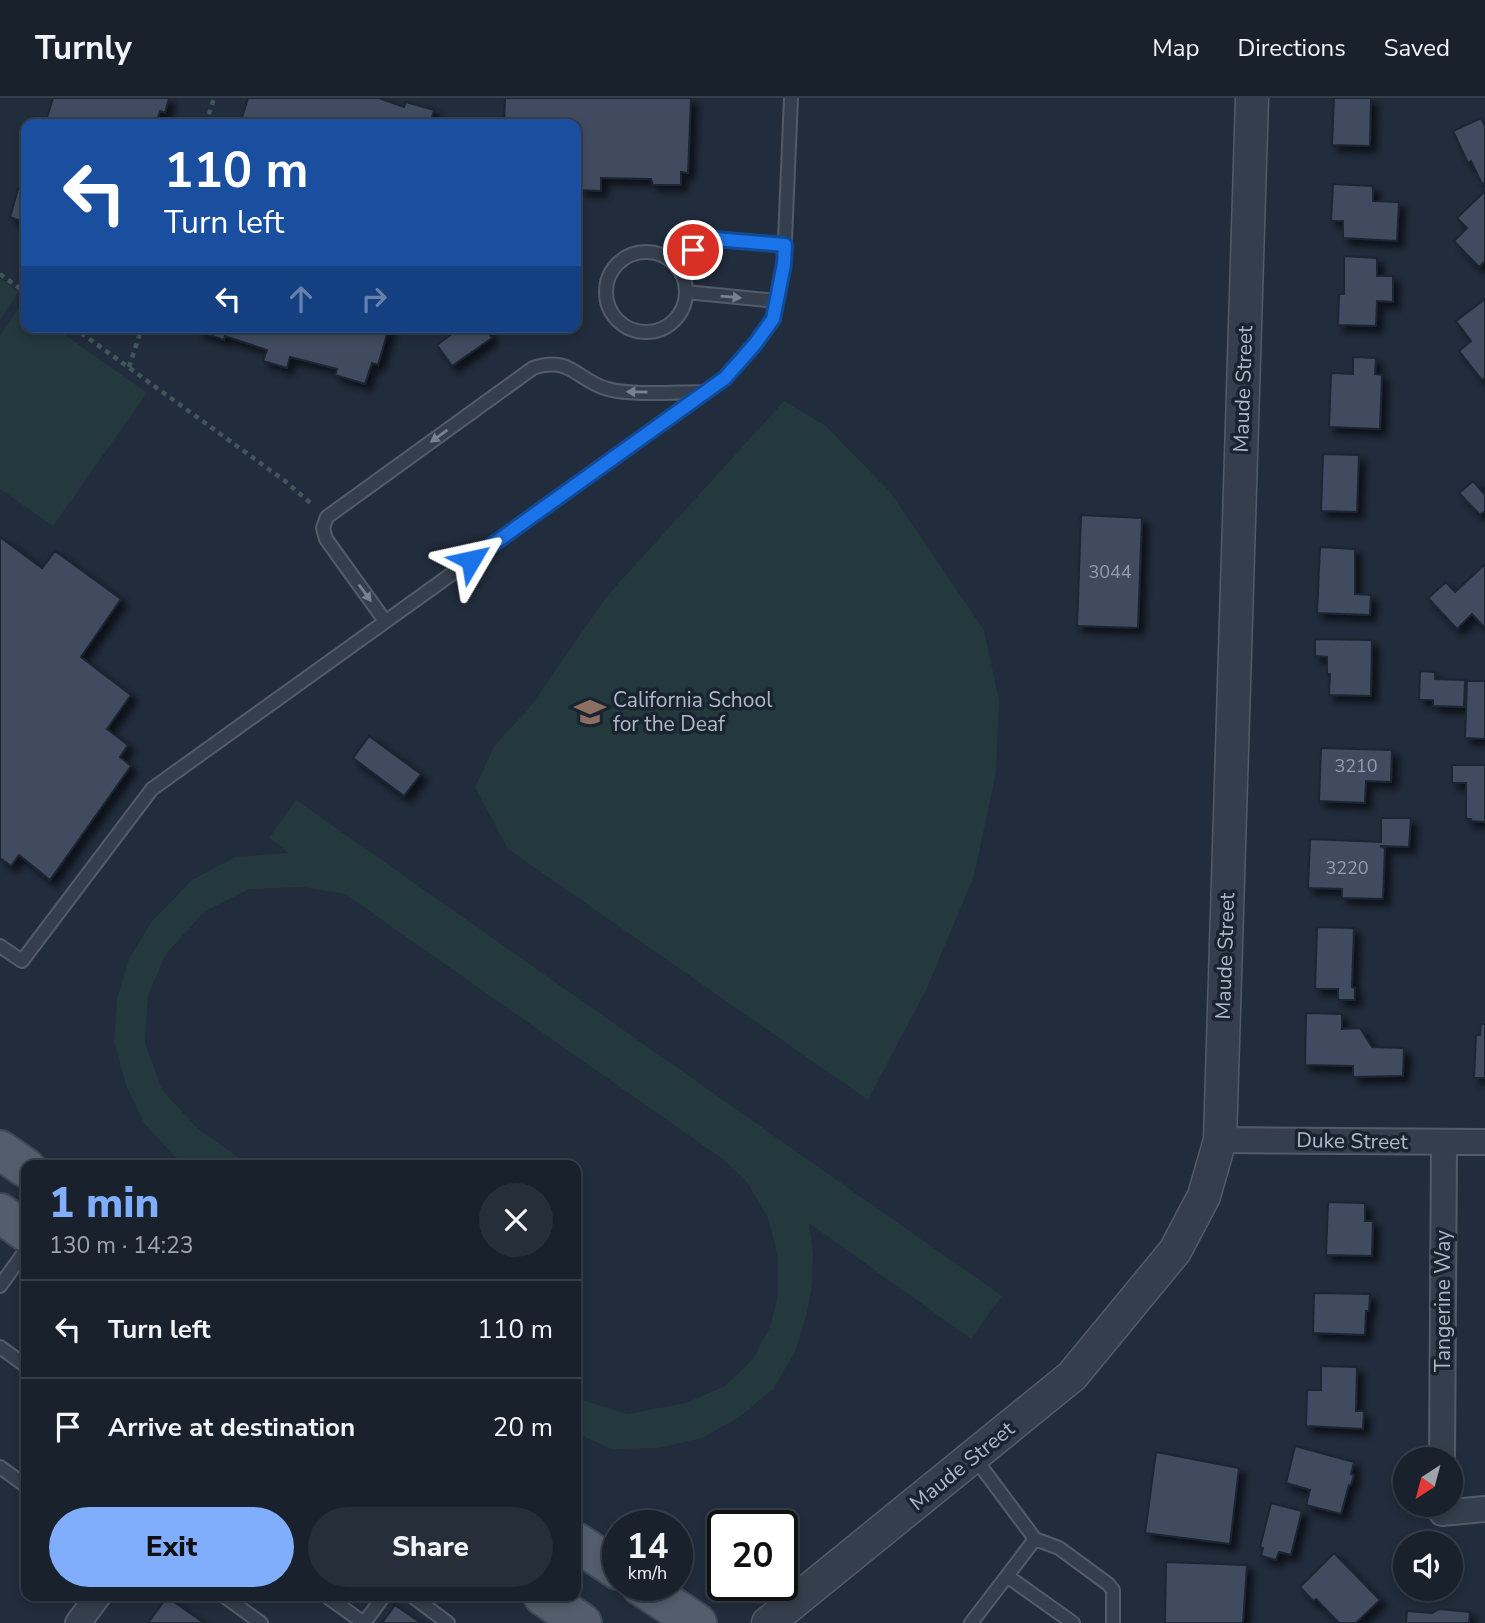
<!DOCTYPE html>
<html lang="en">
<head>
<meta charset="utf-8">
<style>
	body { margin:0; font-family:"Nunito Sans",sans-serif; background:#262e39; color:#f1f3f6; height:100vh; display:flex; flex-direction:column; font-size:26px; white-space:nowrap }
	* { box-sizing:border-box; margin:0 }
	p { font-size:23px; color:#9fa3aa }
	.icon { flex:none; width:38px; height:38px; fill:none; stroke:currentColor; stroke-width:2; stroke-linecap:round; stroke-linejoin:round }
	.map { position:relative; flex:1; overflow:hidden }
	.drawer { position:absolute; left:21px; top:1062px; width:560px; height:441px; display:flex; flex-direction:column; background:#19212d; border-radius:14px; box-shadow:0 4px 10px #0003,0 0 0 2px #373e49 }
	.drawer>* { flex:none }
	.top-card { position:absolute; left:21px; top:21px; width:560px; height:214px; border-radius:14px; box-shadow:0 4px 10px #0003,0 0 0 2px #373e49; background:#1a4fa0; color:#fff; overflow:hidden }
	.needle { width:46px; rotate:216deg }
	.fabs { position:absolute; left:1393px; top:1349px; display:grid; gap:14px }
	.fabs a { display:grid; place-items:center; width:70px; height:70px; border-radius:50%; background:#19212d; box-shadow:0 4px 10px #0003,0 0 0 2px #373e49; font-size:35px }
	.speed { position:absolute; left:602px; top:1412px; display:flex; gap:14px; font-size:35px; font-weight:700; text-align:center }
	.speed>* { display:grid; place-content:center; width:91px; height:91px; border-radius:50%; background:#19212d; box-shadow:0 4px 10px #0003,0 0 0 2px #373e49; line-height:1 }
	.speed small { font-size:18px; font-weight:400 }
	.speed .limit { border:4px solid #111; border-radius:10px; background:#fff; color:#111 }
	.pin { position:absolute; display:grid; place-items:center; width:60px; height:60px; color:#fff; margin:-30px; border:4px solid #fff; border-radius:50%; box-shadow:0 2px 7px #0007 }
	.me { position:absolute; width:77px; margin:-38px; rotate:54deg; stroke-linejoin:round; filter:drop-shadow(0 0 5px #0008) }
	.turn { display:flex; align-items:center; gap:24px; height:147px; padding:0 28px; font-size:32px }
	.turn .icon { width:91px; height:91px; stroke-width:2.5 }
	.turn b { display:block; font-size:49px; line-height:60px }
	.lanes { display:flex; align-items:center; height:66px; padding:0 28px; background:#0003; justify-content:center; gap:35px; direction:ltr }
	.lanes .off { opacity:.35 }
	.round { display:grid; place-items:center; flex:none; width:74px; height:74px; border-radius:37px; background:#262e39 }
	.overview { display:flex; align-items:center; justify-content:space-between; height:119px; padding:0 28px }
	h1 { font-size:42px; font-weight:800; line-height:52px; color:#80adfc }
	.button { display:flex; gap:14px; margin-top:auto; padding:14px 28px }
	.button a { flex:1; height:80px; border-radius:42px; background:#80adfc; color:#111; font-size:28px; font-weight:800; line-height:80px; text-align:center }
	.button a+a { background:#262e39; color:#f1f3f6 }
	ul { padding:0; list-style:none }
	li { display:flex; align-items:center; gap:21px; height:98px; padding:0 28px; border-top:2px solid #373e49 }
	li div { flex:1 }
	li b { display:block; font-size:26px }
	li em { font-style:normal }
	header { display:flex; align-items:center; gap:42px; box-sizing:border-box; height:98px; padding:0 35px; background:#19212d; border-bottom:2px solid #373e49 }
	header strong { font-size:33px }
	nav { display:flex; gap:38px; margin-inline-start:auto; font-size:24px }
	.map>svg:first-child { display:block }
	.green { fill:#23393d }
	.building { fill:#404b5e; stroke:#1c2532; stroke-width:2; filter:url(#shadow) }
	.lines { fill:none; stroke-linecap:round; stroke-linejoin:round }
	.service-casing { stroke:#535b69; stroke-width:16 }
	.minor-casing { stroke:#535b69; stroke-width:28 }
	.tertiary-casing { stroke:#535b69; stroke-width:35 }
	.primary-casing { stroke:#3e4755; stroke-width:42 }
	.path { stroke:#41565a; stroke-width:4.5; stroke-dasharray:5 5; stroke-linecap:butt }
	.service { stroke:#353e4c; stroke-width:12 }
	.minor { stroke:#353e4c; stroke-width:24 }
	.tertiary { stroke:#353e4c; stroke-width:32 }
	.primary { stroke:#535d6c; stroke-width:38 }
	.oneway { fill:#798190 }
	.route-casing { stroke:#114b97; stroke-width:18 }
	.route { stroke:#1a73e8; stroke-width:12 }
	.labels { text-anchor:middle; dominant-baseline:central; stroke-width:7; stroke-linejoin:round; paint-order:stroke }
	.number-label { font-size:18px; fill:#949dae }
	.street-label { font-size:21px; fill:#b0b8c8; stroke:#1a2330 }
	.poi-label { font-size:21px; fill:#b0b8c8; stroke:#1a2330; text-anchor:start }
</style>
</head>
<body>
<header>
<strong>Turnly</strong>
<nav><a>Map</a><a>Directions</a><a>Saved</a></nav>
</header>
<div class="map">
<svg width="1485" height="1525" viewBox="0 0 1485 1525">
	<defs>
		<filter id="shadow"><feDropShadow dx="6" dy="6" stdDeviation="3.5" flood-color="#0009"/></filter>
	</defs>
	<rect width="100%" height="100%" fill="#212c3c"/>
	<path class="green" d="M0 180 19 194 0 222Z
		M22 206 26 210V229H54L147 295 53 428 0 391V237Z
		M784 303 826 328 890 394 984 532 999 602 996 675 974 778 927 890 868 1002 508 751 475 689 495 647 530 609 607 498Z
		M296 702 1002 1198 971 1241 809 1125 813 1155 812 1187 807 1215 795 1254 773 1291 741 1318 702 1340 658 1350 612 1351 576 1335V1300L627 1316 686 1305 725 1288 753 1261 770 1229 778 1197V1159L768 1120 747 1084 724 1062 345 796 302 789 249 791 205 813 166 856 148 897 145 945 162 992 197 1030 249 1067H186L173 1057 144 1025 126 987 114 943 117 901 129 861 152 823 192 782 235 759 289 755 269 740Z"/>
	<path class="building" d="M53 0H169L165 15 160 13 156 26H31L33 19 46 23Z
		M248 0H379L404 9 406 4 434 12 430 26H240Z
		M505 0H691L688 75 681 74V87H653L651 81 601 80V93L580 92 579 81 576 80V26H504Z
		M1334 0H1371L1370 48 1332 47Z
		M1481 20 1485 28V85L1482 86 1471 63 1468 65 1453 33Z
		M26 84V125L10 119 18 91 24 92Z
		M1333 86 1373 88V103L1399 104 1397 143 1343 140V123H1331Z
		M1485 93V163L1479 169 1454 143 1467 130 1457 120Z
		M1344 158 1377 160V178H1393V204L1377 203 1376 228 1338 227 1339 196H1344Z
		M1485 201V280L1482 282 1459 253 1471 243 1456 223Z
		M200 229H389L378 267 372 265 365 286 335 277 337 271 290 259 287 270 263 263 267 252 225 238 224 242 199 233Z
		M461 229H485L492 240 452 268 437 247Z
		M1353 259 1376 260 1375 276 1382 277 1380 331 1329 329 1331 275 1353 276Z
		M1323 356 1359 357 1357 414 1321 413Z
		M1473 383 1485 397V413L1480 417 1459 395Z
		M1081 417 1142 420 1138 530 1077 528Z
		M0 439 42 470 55 453 121 501 81 559 131 597 107 631 128 647 120 659 131 668 50 782 19 757 11 768 0 760Z
		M1320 449 1355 451V496L1371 497 1370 517 1317 515Z
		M1485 466V528L1484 529 1472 516 1457 531 1428 500 1446 484 1455 494Z
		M1315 541 1372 542 1371 598 1329 597 1330 576H1327V559L1315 558Z
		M1420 573 1435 574V581L1465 582 1464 609 1433 608V602H1419Z
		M1467 583H1485V641L1465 640Z
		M369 638 421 676 404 698 353 660Z
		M1321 650 1392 652 1391 684 1366 683 1365 705 1319 703Z
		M1452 667H1485V724L1470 723 1471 721H1466V685H1452Z
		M1381 720H1411L1409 749 1380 748 1385 750 1383 801 1342 800V791L1308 790 1310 741 1381 744Z
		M1317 829 1354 830 1352 889 1355 890V902H1338V891H1315Z
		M1306 915 1342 916V931L1360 930 1372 949 1404 950 1403 978 1353 979V968L1305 967Z
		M1481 926H1485V980H1474L1476 937H1480Z
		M1328 1104 1365 1105V1123H1373L1372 1158 1326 1157Z
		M1314 1195 1370 1196 1369 1213H1366L1365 1237 1313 1235Z
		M1321 1268 1357 1269 1356 1313H1364L1363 1331 1306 1328 1307 1292H1321Z
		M1295 1348 1354 1364 1351 1376 1354 1377 1351 1387H1349L1341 1416 1306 1407 1310 1392 1286 1385Z
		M1156 1354 1239 1370 1230 1446 1145 1435Z
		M1271 1405 1302 1413 1291 1457 1279 1454 1276 1462 1261 1458 1263 1450 1260 1449Z
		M1334 1455 1380 1502 1356 1525H1339L1316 1501 1313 1503 1300 1489Z
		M1166 1464 1247 1467 1243 1525H1165Z
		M167 1499 204 1525H148Z
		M395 1507 421 1525H382Z
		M1439 1511 1470 1514 1469 1525H1406L1407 1513 1432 1515Z"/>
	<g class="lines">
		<defs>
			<path id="service" d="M606 194a40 40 0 1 1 80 0a40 40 0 1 1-80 0Z
				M671 163 715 141 785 147
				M686 194 776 203
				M385 523 326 441 323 430 327 419 533 270C571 257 577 283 608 291 634 298 677 294 705 294
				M0 848 22 863 152 691 725 280 755 246 773 221 784 166 791 0
				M0 1188 26 1152
				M0 1249 26 1268
				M974 1359 1035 1441 1059 1450 1108 1486 1113 1492V1525
				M0 1369 26 1388
				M1007 1478 1035 1441
				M224 1498 261 1525
				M326 1498 364 1525
				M412 1498 448 1525
				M364 1525 384 1498
				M971 1525 1007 1478 1073 1525"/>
			<path id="minor" d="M1220 1042 1485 1044
				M1442 1362 1444 1045
				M1442 1407V1415L1485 1411
				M78 1525 98 1498"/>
			<path id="tertiary" d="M768 1525 1072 1278 1175 1153 1204 1098 1220 1042 1252 0"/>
			<path id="primary" d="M0 1052 26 1070
				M0 1115 26 1134
				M576 1444 618 1472
				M641 1488 697 1525
				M543 1498 582 1525"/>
		</defs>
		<use href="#service" class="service-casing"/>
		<use href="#minor" class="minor-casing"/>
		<use href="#tertiary" class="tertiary-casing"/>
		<use href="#primary" class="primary-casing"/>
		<path class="path" d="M206 26 214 0
			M0 176 26 195
			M73 229 285 383 313 407
			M129 269 142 229"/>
		<use href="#service" class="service"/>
		<use href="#minor" class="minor"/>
		<use href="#tertiary" class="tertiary"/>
		<use href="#primary" class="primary"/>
	</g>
	<defs><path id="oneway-solid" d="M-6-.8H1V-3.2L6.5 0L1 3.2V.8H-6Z" transform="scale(1.75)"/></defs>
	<g class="oneway">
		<use href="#oneway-solid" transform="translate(731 199) rotate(5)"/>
		<use href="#oneway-solid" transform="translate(637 294) rotate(-179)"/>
		<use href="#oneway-solid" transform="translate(439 338) rotate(144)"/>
		<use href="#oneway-solid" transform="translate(365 495) rotate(54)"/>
	</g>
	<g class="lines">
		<defs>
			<path id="route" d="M471 462 725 280 755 246 773 221 784 166 785 147 715 141 693 152"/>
		</defs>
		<use href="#route" class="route-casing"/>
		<use href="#route" class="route"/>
	</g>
	<defs>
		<symbol id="school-bare" viewBox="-9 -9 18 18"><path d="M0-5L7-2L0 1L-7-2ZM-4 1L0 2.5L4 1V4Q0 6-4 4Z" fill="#8d6e63" stroke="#1a2330" stroke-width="2.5" paint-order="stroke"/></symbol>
	</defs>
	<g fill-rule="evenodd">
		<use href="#school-bare" x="568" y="592" width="44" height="44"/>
	</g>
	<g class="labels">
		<g class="number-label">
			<text x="1110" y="474">3044</text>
			<text x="1356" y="668">3210</text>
			<text x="1347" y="770">3220</text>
		</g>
		<g class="street-label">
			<text transform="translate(1243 291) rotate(-88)">Maude Street</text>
			<text transform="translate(1225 858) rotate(-88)">Maude Street</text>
			<text transform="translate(1352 1043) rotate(1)">Duke Street</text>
			<text transform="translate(1443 1203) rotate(-90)">Tangerine Way</text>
			<text transform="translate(962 1368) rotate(-39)">Maude Street</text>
		</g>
		<g class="poi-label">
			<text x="613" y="602">California School<tspan x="613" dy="24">for the Deaf</tspan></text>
		</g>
	</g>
</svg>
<div class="fabs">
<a><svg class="needle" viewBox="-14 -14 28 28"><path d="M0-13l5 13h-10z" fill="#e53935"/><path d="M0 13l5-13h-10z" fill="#9fa3aa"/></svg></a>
<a><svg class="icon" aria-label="sound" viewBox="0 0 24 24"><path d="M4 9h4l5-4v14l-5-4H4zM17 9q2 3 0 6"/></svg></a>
</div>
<div class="speed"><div>14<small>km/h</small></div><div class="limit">20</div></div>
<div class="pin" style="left:693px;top:152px;background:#d93025"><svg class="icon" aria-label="arrive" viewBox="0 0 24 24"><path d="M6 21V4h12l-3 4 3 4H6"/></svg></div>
<svg class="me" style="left:471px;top:462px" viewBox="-20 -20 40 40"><path d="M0-17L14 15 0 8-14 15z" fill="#1a73e8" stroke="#fff" stroke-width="4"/></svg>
<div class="top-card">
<div class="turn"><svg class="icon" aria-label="left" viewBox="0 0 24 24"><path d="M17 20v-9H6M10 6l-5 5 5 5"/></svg><div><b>110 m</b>Turn left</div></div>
<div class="lanes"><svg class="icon" aria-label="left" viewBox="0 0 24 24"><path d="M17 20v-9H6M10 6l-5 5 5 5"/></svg><svg class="icon off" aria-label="ahead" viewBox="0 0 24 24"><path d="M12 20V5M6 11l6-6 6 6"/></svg><svg class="icon off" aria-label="right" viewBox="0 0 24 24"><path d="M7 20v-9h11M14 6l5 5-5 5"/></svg></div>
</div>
<section class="drawer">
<div class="overview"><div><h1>1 min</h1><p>130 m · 14:23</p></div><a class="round"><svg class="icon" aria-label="close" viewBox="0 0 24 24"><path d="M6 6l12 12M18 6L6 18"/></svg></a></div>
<ul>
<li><svg class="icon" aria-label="left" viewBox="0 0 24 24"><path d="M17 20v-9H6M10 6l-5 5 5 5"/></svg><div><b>Turn left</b></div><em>110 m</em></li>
<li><svg class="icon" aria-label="arrive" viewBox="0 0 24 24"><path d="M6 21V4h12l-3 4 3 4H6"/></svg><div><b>Arrive at destination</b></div><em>20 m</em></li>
</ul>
<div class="button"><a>Exit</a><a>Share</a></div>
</section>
</div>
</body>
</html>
